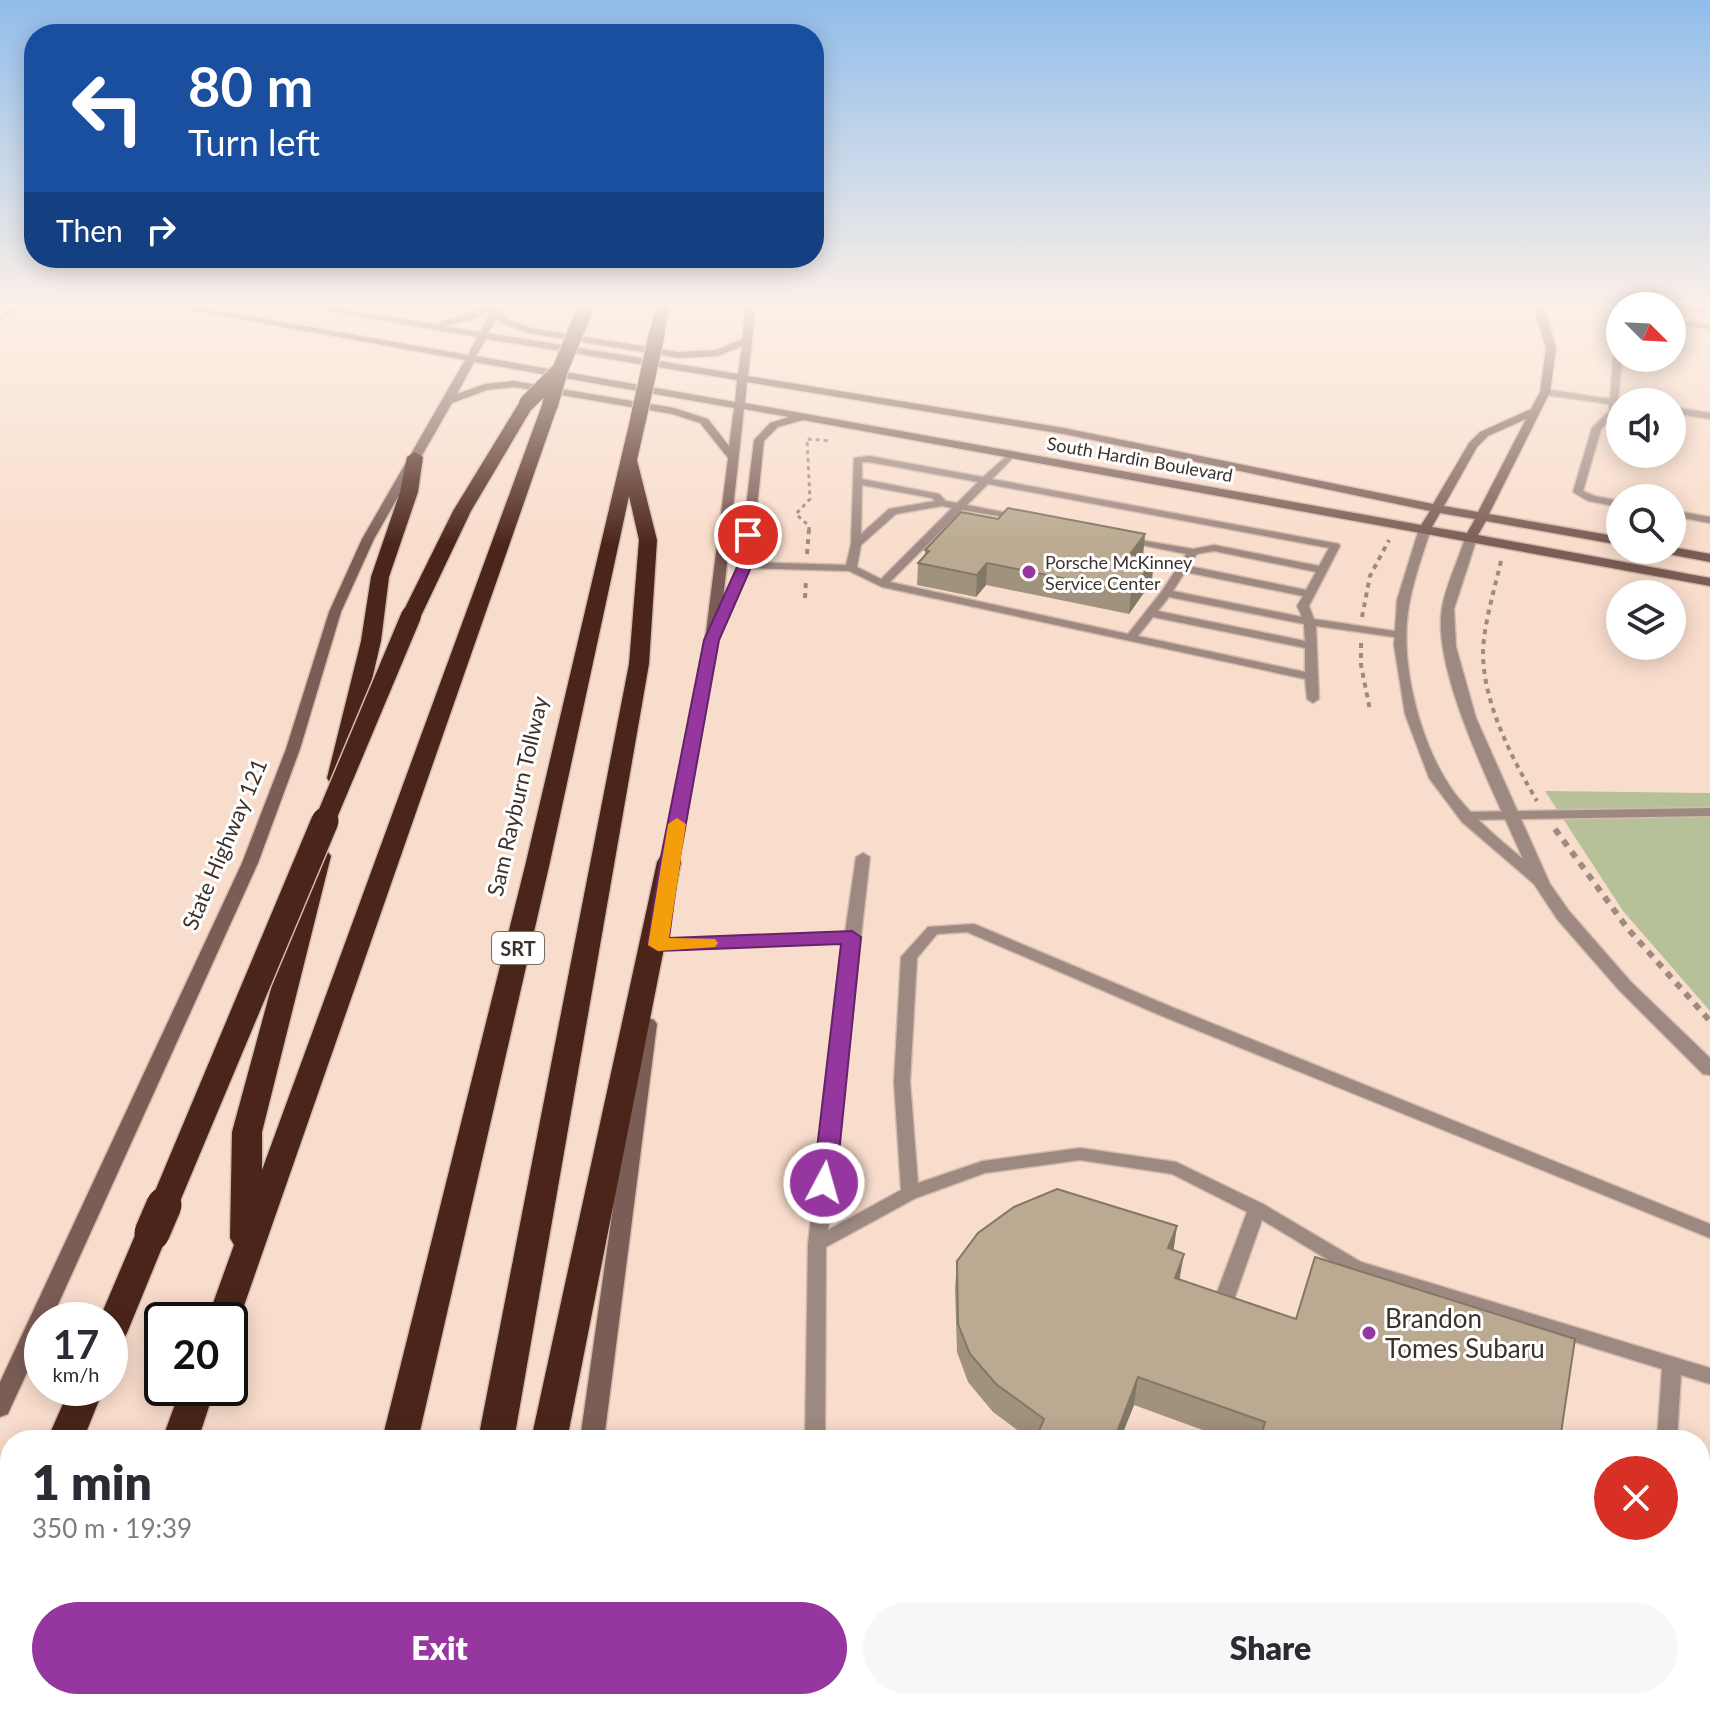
<!DOCTYPE html>
<html lang="en">
<head>
<meta charset="utf-8">
<style>
	body { margin:0; font-family:Lato,sans-serif; background:#f7f7f7; color:#2b2b33; height:100vh; display:flex; flex-direction:column; font-size:30px; white-space:nowrap }
	* { box-sizing:border-box; margin:0 }
	p { font-size:26px; color:#7c7c81 }
	.icon { flex:none; width:44px; height:44px; fill:none; stroke:currentColor; stroke-width:2; stroke-linecap:round; stroke-linejoin:round }
	.map { position:relative; flex:1; overflow:hidden }
	.details { position:absolute; left:0px; top:1430px; width:1710px; height:280px; display:flex; flex-direction:column; background:#fff; border-radius:32px 32px 0 0; box-shadow:0 4px 20px #0003 }
	.details>* { flex:none }
	.guide { position:absolute; left:24px; top:24px; width:800px; height:244px; border-radius:32px; box-shadow:0 4px 20px #0003; background:#1a4fa0; color:#fff; overflow:hidden }
	.needle { width:52px; rotate:114deg }
	.buttons { position:absolute; left:1606px; top:292px; display:grid; gap:16px }
	.buttons a { display:grid; place-items:center; width:80px; height:80px; border-radius:50%; background:#fff; box-shadow:0 4px 20px #0003; font-size:40px }
	.speed { position:absolute; left:24px; top:1302px; display:flex; gap:16px; font-size:40px; font-weight:700; text-align:center }
	.speed>* { display:grid; place-content:center; width:104px; height:104px; border-radius:50%; background:#fff; box-shadow:0 4px 20px #0003; line-height:1 }
	.speed small { font-size:20px; font-weight:400 }
	.speed .limit { border:4px solid #111; border-radius:12px; background:#fff; color:#111 }
	.pin { position:absolute; display:grid; place-items:center; width:68px; height:68px; color:#fff; margin:-34px; border:4px solid #fff; border-radius:50%; box-shadow:0 2px 8px #0007 }
	.me { position:absolute; width:88px; margin:-44px; rotate:6deg; stroke-linejoin:round; filter:drop-shadow(0 0 6px #0008) }
	.turn { display:flex; align-items:center; gap:28px; height:168px; padding:0 32px; font-size:36px }
	.turn .icon { width:104px; height:104px; stroke-width:2.5 }
	.turn b { display:block; font-size:56px; line-height:68px }
	.then { display:flex; align-items:center; height:76px; padding:0 32px; background:#0003; gap:16px; font-size:30px }
	.round { display:grid; place-items:center; flex:none; width:84px; height:84px; border-radius:42px; background:#f7f7f7 }
	.head { display:flex; align-items:center; justify-content:space-between; height:136px; padding:0 32px }
	h1 { font-size:48px; font-weight:800; line-height:60px }
	.primary-button { display:flex; gap:16px; margin-top:auto; padding:16px 32px }
	.primary-button a { flex:1; height:92px; border-radius:48px; background:#96369f; color:#fff; font-size:32px; font-weight:800; line-height:92px; text-align:center }
	.primary-button a+a { background:#f7f7f7; color:#2b2b33 }
	.map>svg:first-child { display:block }
	.green { fill:#b6c199 }
	.lines { fill:none; stroke-linecap:round; stroke-linejoin:round }
	.lane-casing { stroke:#d3bbac; stroke-width:3 }
	.street-casing { stroke:#d3bbac; stroke-width:3 }
	.secondary-casing { stroke:#d3bbac; stroke-width:3 }
	.highway-casing { stroke:#d3bbac; stroke-width:3 }
	.path-far2 { stroke:#9e8b7f; stroke-width:3; stroke-dasharray:4 4; stroke-linecap:butt }
	.path-far1 { stroke:#9e8b7f; stroke-width:4; stroke-dasharray:5 5; stroke-linecap:butt }
	.path { stroke:#9e8b7f; stroke-width:6; stroke-dasharray:7 7; stroke-linecap:butt }
	.lane { fill:#9e8982; fill-rule:evenodd }
	.street { fill:#9e8982; fill-rule:evenodd }
	.secondary { fill:#7b5d55; fill-rule:evenodd }
	.highway { fill:#4c251a; fill-rule:evenodd }
	.highway-bridge-far3-casing { stroke:#d3bbac; stroke-width:18; stroke-linecap:butt }
	.highway-bridge-far2-casing { stroke:#d3bbac; stroke-width:23; stroke-linecap:butt }
	.highway-bridge-far1-casing { stroke:#d3bbac; stroke-width:30; stroke-linecap:butt }
	.highway-bridge-casing { stroke:#d3bbac; stroke-width:38; stroke-linecap:butt }
	.highway-bridge-far3 { stroke:#4c251a; stroke-width:16 }
	.highway-bridge-far2 { stroke:#4c251a; stroke-width:20 }
	.highway-bridge-far1 { stroke:#4c251a; stroke-width:27 }
	.highway-bridge { stroke:#4c251a; stroke-width:35 }
	.wall { fill:#a1927d }
	.shaded-wall { fill:#837766 }
	.building { fill:#bbaa91; stroke:#837766; stroke-width:2 }
	.route { fill:#96369f; stroke:#622367; stroke-width:2 }
	.slow { fill:#f59e0b }
	.poi-dot { fill:#96369f; stroke:#fff; stroke-width:3 }
	.labels { text-anchor:middle; dominant-baseline:central; stroke-width:6; stroke-linejoin:round; paint-order:stroke }
	.far-street-label { font-size:18px; fill:#3c322b; stroke:#fff }
	.far-poi-label { font-size:18px; fill:#3c322b; stroke:#fff; text-anchor:start }
	.shield { fill:#fff; stroke:#76706b; stroke-width:2 }
	.shield-label { font-size:20px; font-weight:bold; fill:#3c322b }
	.street-label { font-size:22px; fill:#3c322b; stroke:#fff }
	.near-poi-label { font-size:26px; fill:#3c322b; stroke:#fff; text-anchor:start }
</style>
</head>
<body>
<div class="map">
<svg width="1710" height="1710" viewBox="0 0 1710 1710">
	<rect width="100%" height="100%" fill="#f9ddcc"/>
	<path class="green" d="M1545 791 1710 793V1011L1623 911Z"/>
	<g class="lines">
		<defs>
			<path id="lane" d="M13 306H23L0 320V314Z
				M1672 306 1710 309V313L1672 308Z
				M1672 320 1710 325V329L1672 324Z
				M1620 321 1622 358 1618 400 1624 402H1620L1616 414 1601 429 1583 491 1595 496 1620 501V507L1588 501 1573 492 1592 428 1609 411V404L1545 395 1541 392 1545 389 1610 399 1616 323Z
				M1672 407 1710 413V419L1672 413Z
				M1012 451 1017 454 992 479 1339 544 1340 546 1309 606 1314 619 1401 632 1407 635 1401 638 1316 626 1319 699 1313 703 1307 699 1305 679 882 587 849 571 745 568 740 565 745 562 846 565 851 544 854 458 869 456 983 477ZM862 462H869L978 482 957 503 946 501 939 494 862 479ZM988 484 1329 548 1319 566 1214 545 1193 549 1122 537V541L1186 554 1162 591 1128 634 890 582 962 510 1023 520V516L967 505ZM862 485 932 498 935 501 889 509 861 534ZM942 506 952 508 881 579 857 567 861 545 896 514ZM1214 551 1316 572 1306 590 1189 566 1197 554ZM1185 572 1303 596 1297 606 1302 617 1173 591ZM1169 597 1304 624 1305 641 1158 611ZM1153 617 1305 648V672L1138 636Z
				M1672 510 1710 517V523L1672 516Z
				M1710 808V816L1467 820 1460 816 1467 812Z
				M863 853 870 857 828 1230 901 1190 894 1082 901 957 928 927 974 924 1174 1008 1710 1224V1238L1162 1016 967 932 937 934 917 958 910 1082 918 1183 983 1161 1080 1148 1176 1162 1263 1204 1361 1262 1710 1368V1384L1681 1375 1677 1440H1657L1662 1369 1348 1272 1262 1220 1229 1314 1226 1319 1219 1322 1212 1319 1209 1314 1247 1212 1172 1174 1080 1160 985 1173 916 1198 826 1247 825 1440H805L808 1244 844 942 658 950 651 945 658 940 845 933 856 857Z
				M1700 1472 1710 1475V1493L1700 1490Z
				M800 1700H824V1710H800Z
				M1480 1700H1524L1528 1702 1532 1710H1488L1484 1708Z
				M1633 1700H1657L1656 1710H1632Z"/>
			<path id="street" d="M1425 525 1431 529C1422 556 1412 584 1408 612 1400 668 1422 750 1456 795 1475 819 1499 839 1523 859 1497 798 1431 672 1442 608 1446 585 1458 561 1465 538L1471 534 1477 538 1454 609 1456 647 1476 718 1550 884 1569 911 1631 982 1710 1058V1075L1703 1074 1619 990 1557 919 1534 884 1462 822 1429 778 1405 714 1394 645 1397 600 1419 529Z"/>
			<path id="secondary" d="M170 306H190L468 355 477 337 301 306H322L439 325 440 322C461 317 481 306 502 306L500 310 506 318 530 328 679 352 716 350 742 339 746 306H756L748 376 1064 428 1433 504 1469 443 1480 432 1531 409 1540 392 1546 348 1534 306H1544L1556 348 1550 392 1489 514 1620 537V545L1486 521 1478 535 1710 578V586L803 420 778 427 764 441 751 565 726 623 720 627 676 874 668 879 660 874 705 640 728 458 700 423 672 414 514 387 487 390 452 403 374 539 341 612 300 749 258 863 51 1320H42V1340L11 1407 8 1414 0 1417V1382L242 863 286 749 329 612 362 539 465 360ZM491 311 480 332 445 326 468 321ZM496 318 500 322 528 333 679 358 718 356 742 346 738 374 488 333ZM486 339 737 380 735 402 476 356ZM474 362 734 408 729 446 708 419 674 408 514 381 485 384 457 394ZM747 382 1064 434 1430 511 1421 525 745 403ZM744 409 789 417 770 423 754 440 739 565 723 600ZM1526 419 1478 512 1444 506 1477 447 1488 436ZM1440 513 1475 519 1467 533 1432 527Z
				M1672 547 1710 554V562L1668 554 1662 550H1672Z
				M648 1018 654 1020 657 1024 604 1440H580L639 1024 642 1020Z
				M545 1700H571L570 1710H544Z"/>
			<path id="highway" d="M656 306H670L664 333 657 337 650 333Z
				M527 398 535 403 471 511 421 616 418 620H404L401 616 453 511 519 403Z
				M550 400 558 405 239 1320 235 1329 230 1331V1320H207L234 1245 230 1238 232 1132 307 856 311 851H327L331 856 262 1132V1170L542 405Z
				M638 415 646 420 637 460 657 540 649 664 514 1440H478L629 664 639 540 629 496 550 862 418 1440H382L526 862 630 420Z
				M415 452 423 457 418 492 389 577 381 641 349 778 346 783H330L327 778 361 641 371 577 400 492 407 457Z
				M669 855 678 857 681 862 567 1440H531L657 862 660 857Z
				M152 1221 163 1225 168 1233 127 1333 122 1342 110 1346V1320H99L136 1233 141 1225Z
				M70 1388H104L83 1440H47Z
				M181 1388H215L198 1440H162Z
				M10 1553V1607L0 1611V1557Z
				M66 1700H106L103 1710H63Z
				M318 1700H358L356 1710H316Z
				M428 1700H507L505 1710H427Z"/>
		</defs>
		<use href="#lane" class="lane-casing"/>
		<use href="#street" class="street-casing"/>
		<use href="#secondary" class="secondary-casing"/>
		<use href="#highway" class="highway-casing"/>
		<path class="path-far2" d="M809 531V526L796 514 810 499 807 439 831 441"/>
		<path class="path-far1" d="M807 554 809 529
			M1501 561C1495 587 1487 613 1484 639 1477 692 1511 757 1537 801
			M805 598 806 580
			M1362 617 1370 576 1389 540
			M1361 643V665L1370 710"/>
		<path class="path" d="M1555 829 1628 929 1710 1021"/>
		<use href="#lane" class="lane"/>
		<use href="#street" class="street"/>
		<use href="#secondary" class="secondary"/>
		<use href="#highway" class="highway"/>
		<defs>
			<path id="highway-bridge-far3" d="M527 403 558 372
				M550 405 560 370 586 307
				M638 420 657 333"/>
			<path id="highway-bridge-far2" d="M324 823 411 616"/>
			<path id="highway-bridge-far1" d="M163 1207 325 821"/>
			<path id="highway-bridge" d="M152 1233 164 1205"/>
		</defs>
		<use href="#highway-bridge-far3" class="highway-bridge-far3-casing"/>
		<use href="#highway-bridge-far2" class="highway-bridge-far2-casing"/>
		<use href="#highway-bridge-far1" class="highway-bridge-far1-casing"/>
		<use href="#highway-bridge" class="highway-bridge-casing"/>
		<use href="#highway-bridge-far3" class="highway-bridge-far3"/>
		<use href="#highway-bridge-far2" class="highway-bridge-far2"/>
		<use href="#highway-bridge-far1" class="highway-bridge-far1"/>
		<use href="#highway-bridge" class="highway-bridge"/>
	</g>
	<path class="wall" d="M998 519 1145 534 1142 557 1152 581 1129 614 986 585 976 597 917 585 918 563 925 555V550Z
		M1173 1250 1180 1280 1560 1440H1230L1134 1405 1120 1440H1031L993 1412 968 1382 957 1352 955 1289 957 1261Z
		M1710 1568V1707L1700 1703 1706 1575Z"/>
	<path class="shaded-wall" d="M1145 534 1143 556 1128 576 1130 554Z
		M1154 559 1152 581 1129 614 1131 592Z
		M987 563 986 585 976 597 977 575Z
		M1177 1226 1173 1254 1168 1248Z
		M1184 1254 1179 1282 1175 1278Z
		M1138 1377 1134 1405 1120 1440H1114Z"/>
	<path class="building" d="M1008 508 1145 534 1130 554 1154 559 1131 592 987 563 977 575 918 563 929 551 925 550 961 512 998 519Z
		M1057 1189 1177 1226 1168 1248 1184 1254 1175 1278 1296 1319 1315 1257 1575 1339 1560 1440H1260L1265 1422 1138 1377 1114 1440H1035L1044 1419 996 1384 970 1354 958 1324 957 1261 978 1233 1014 1207Z"/>
	<linearGradient id="sky" x2="0" y2="1"><stop stop-color="#90bdeb"/><stop offset="0.56" stop-color="#fcf0e8"/><stop offset="1" stop-color="#fcf0e8" stop-opacity="0"/></linearGradient>
	<rect width="1710" height="545" fill="url(#sky)"/>
	<path class="route" d="M748 531 755 535 752 565 719 640 679 862 669 938 852 931 861 937 836 1183 832 1189 824 1191 816 1189 813 1183 841 944 658 951 648 945 660 862 704 640 738 565 741 535Z"/>
	<path class="slow" d="M677 818 686 824 669 938 715 939 718 943 715 947 658 951 648 945 668 824Z"/>
	<g class="poi-dot">
		<circle cx="1029" cy="572" r="8"/>
		<circle cx="1369" cy="1333" r="8"/>
	</g>
	<g class="labels">
		<g class="far-street-label">
			<text transform="translate(1140 459) rotate(10)">South Hardin Boulevard</text>
		</g>
		<g class="far-poi-label">
			<text x="1045" y="562">Porsche McKinney<tspan x="1045" dy="21">Service Center</tspan></text>
		</g>
		<rect class="shield" x="492" y="932" width="52" height="32" rx="6"/>
		<g class="shield-label">
			<text x="518" y="948">SRT</text>
		</g>
		<g class="street-label">
			<text transform="translate(517 796) rotate(-77)">Sam Rayburn Tollway</text>
			<text transform="translate(224 844) rotate(-67)">State Highway 121</text>
		</g>
		<g class="near-poi-label">
			<text x="1385" y="1318">Brandon<tspan x="1385" dy="30">Tomes Subaru</tspan></text>
		</g>
	</g>
</svg>
<div class="buttons">
<a><svg class="needle" viewBox="-14 -14 28 28"><path d="M0-13l5 13h-10z" fill="#e53935"/><path d="M0 13l5-13h-10z" fill="#7c7c81"/></svg></a>
<a><svg class="icon" aria-label="sound" viewBox="0 0 24 24"><path d="M4 9h4l5-4v14l-5-4H4zM17 9q2 3 0 6"/></svg></a>
<a><svg class="icon" aria-label="search" viewBox="0 0 24 24"><circle cx="10" cy="10" r="6"/><path d="M15 15l6 6"/></svg></a>
<a><svg class="icon" aria-label="layers" viewBox="0 0 24 24"><path d="M12 4l9 5-9 5-9-5zM3 14l9 5 9-5"/></svg></a>
</div>
<div class="speed"><div>17<small>km/h</small></div><div class="limit">20</div></div>
<div class="pin" style="left:748px;top:535px;background:#d93025"><svg class="icon" aria-label="arrive" viewBox="0 0 24 24"><path d="M6 21V4h12l-3 4 3 4H6"/></svg></div>
<svg class="me" style="left:824px;top:1183px" viewBox="-20 -20 40 40"><circle r="17" fill="#96369f" stroke="#fff" stroke-width="3"/><path d="M0-11L8 9 0 5-8 9z" fill="#fff"/></svg>
<div class="guide">
<div class="turn"><svg class="icon" aria-label="left" viewBox="0 0 24 24"><path d="M17 20v-9H6M10 6l-5 5 5 5"/></svg><div><b>80 m</b>Turn left</div></div>
<div class="then">Then<svg class="icon" aria-label="right" viewBox="0 0 24 24"><path d="M7 20v-9h11M14 6l5 5-5 5"/></svg></div>
</div>
<section class="details">
<div class="head"><div><h1>1 min</h1><p>350 m · 19:39</p></div><a class="round" style="background:#d93025;color:#fff"><svg class="icon" aria-label="close" viewBox="0 0 24 24"><path d="M6 6l12 12M18 6L6 18"/></svg></a></div>
<div class="primary-button"><a>Exit</a><a>Share</a></div>
</section>
</div>
</body>
</html>
